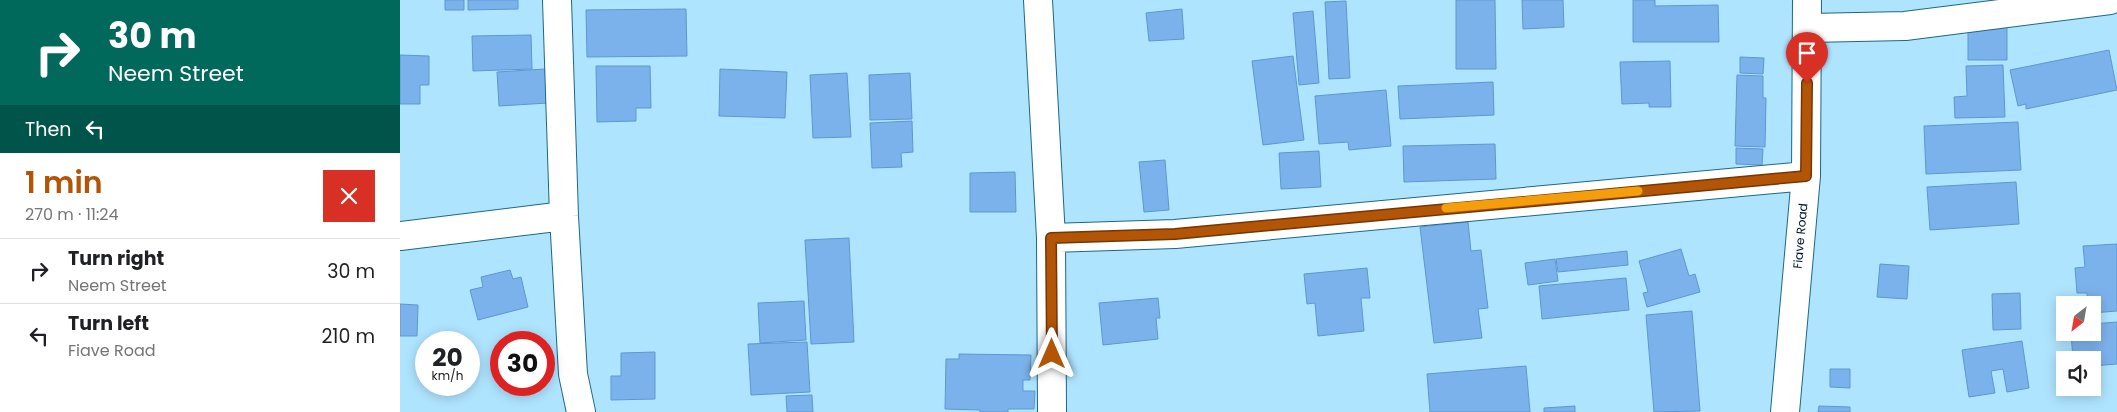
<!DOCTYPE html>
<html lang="en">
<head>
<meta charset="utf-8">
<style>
	body { margin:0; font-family:Poppins,sans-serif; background:#f2f2f2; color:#202124; height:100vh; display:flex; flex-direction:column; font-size:19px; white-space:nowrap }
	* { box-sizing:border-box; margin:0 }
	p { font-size:16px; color:#757577 }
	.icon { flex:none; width:28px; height:28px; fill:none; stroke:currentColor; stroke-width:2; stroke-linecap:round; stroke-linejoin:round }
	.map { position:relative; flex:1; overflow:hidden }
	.drawer { display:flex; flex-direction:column; background:#fff; width:400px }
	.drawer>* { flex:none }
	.guide { background:#00695c; color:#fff; overflow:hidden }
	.needle { width:32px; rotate:211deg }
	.fabs { position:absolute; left:1656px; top:296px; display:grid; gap:10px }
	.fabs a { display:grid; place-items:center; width:45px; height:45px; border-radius:0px; background:#fff; box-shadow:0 2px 12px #0003; font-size:25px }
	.speed { position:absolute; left:15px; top:331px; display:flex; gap:10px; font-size:25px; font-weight:700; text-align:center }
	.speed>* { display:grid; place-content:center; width:65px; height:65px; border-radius:50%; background:#fff; box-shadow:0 2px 12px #0003; line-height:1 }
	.speed small { font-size:12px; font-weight:400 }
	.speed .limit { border:8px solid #d22; background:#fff; color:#111 }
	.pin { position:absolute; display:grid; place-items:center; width:42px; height:42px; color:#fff; margin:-51px -21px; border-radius:50% 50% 50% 0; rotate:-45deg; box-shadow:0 0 5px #0007 }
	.pin .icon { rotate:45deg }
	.me { position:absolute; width:55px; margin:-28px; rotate:0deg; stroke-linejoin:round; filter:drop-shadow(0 0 4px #0008) }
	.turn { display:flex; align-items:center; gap:18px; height:105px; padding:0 25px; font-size:22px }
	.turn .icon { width:65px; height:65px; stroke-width:2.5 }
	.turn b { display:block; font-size:35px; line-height:42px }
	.then { display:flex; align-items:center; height:48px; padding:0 25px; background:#0003; gap:10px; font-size:19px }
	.round { display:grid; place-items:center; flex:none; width:52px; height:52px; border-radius:0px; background:#f2f2f2 }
	.headline { display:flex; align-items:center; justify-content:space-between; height:85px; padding:0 25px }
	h1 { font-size:30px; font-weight:600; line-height:38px; color:#b35506 }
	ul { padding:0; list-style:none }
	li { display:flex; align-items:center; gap:15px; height:65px; padding:0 25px; border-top:1px solid #e0e0e0 }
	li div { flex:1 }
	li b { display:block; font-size:19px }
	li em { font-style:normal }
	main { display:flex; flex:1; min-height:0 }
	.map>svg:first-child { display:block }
	.building { fill:#7cb2ec; stroke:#5c97d3 }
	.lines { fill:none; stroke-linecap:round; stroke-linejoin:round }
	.minor-casing { stroke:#1b6887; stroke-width:30 }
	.minor { stroke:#fff; stroke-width:28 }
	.route-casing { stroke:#743704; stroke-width:12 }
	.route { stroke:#b35506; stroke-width:9 }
	.slow { stroke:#f59e0b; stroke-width:9 }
	.labels { text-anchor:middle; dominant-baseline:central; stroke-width:5; stroke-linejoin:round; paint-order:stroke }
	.street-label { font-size:12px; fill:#001825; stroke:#fcfcfc }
</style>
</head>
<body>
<main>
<section class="drawer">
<div class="guide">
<div class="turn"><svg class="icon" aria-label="right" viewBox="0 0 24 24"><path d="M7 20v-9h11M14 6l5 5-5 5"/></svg><div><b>30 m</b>Neem Street</div></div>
<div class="then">Then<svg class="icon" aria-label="left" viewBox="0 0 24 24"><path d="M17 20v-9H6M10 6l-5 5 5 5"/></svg></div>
</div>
<div class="headline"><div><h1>1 min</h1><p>270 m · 11:24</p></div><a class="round" style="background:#d93025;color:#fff"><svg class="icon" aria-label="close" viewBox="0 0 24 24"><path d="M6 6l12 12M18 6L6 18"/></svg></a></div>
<ul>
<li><svg class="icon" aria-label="right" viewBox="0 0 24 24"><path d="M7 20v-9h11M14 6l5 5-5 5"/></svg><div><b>Turn right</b><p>Neem Street</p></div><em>30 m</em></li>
<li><svg class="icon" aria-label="left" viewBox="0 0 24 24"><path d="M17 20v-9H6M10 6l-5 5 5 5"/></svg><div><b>Turn left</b><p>Fiave Road</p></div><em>210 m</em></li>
</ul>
</section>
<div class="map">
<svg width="1717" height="412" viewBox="0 0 1717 412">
	<rect width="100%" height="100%" fill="#afe4ff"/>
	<path class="building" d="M45 0H64V10H45Z
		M68 0H118V9L68 10Z
		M1056 0H1095L1096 69H1056Z
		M1122 0H1163L1164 27 1123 29Z
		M1233 0H1255V6L1318 5 1319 42H1233Z
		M946 1 950 78 929 79 925 2Z
		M286 9 287 56 187 57 186 10Z
		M782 9 784 39 749 41 746 13Z
		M913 11 919 83 899 85 893 13Z
		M1568 26H1607V60H1568Z
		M131 35 132 69 73 71 72 36Z
		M1709 50 1717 90 1626 109V104L1618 106 1610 70Z
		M0 55 29 56V85H20V104H0Z
		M893 56 904 140 863 145 852 61Z
		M1340 57 1364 58 1363 74 1340 73Z
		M1270 61 1271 107H1249V103L1222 104 1220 62Z
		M1603 65 1605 117 1555 118 1554 97 1567 96 1566 66Z
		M196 66H250L251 108H236V121L197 122Z
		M145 69 148 103 99 106 97 72Z
		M320 69 387 72 385 118 319 116Z
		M447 73 451 137 413 138 410 75Z
		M510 73 512 119 470 120 469 75Z
		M1337 75 1363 76V98H1366L1365 147 1335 146Z
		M1093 82 1094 115 1000 119 998 86Z
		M986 90 991 146 949 150 948 142 919 144 915 96Z
		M512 121 513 152 501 153 502 167 472 168 470 123Z
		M1618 122 1621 170 1526 174 1524 126Z
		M1095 144 1096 179 1004 182 1003 146Z
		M1336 148 1363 149 1362 165 1336 164Z
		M919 151 921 187 881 189 879 153Z
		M765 160 769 210 744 212 739 162Z
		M615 172 616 212H570V173Z
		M1616 182 1619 224 1530 230 1527 187Z
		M1068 222 1071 251 1081 250 1088 308 1078 309 1082 338 1034 343 1020 227Z
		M449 238 454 342 411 344 405 240Z
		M1717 244V311L1692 313V305H1688L1687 293H1677L1675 268 1685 267 1683 246Z
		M1281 249 1289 276 1295 274 1300 292 1247 307 1243 293 1248 292 1239 261Z
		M1227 251 1228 265 1158 272 1156 259Z
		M1155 259 1158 281 1128 285 1125 263Z
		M1480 264 1509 266 1507 299 1477 297Z
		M967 268 970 298H961L964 331 918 336 915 303 907 304 904 274Z
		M110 270 113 279 121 277 128 307 78 320 70 290 83 287 81 277Z
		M1226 278 1229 310 1142 319 1139 286Z
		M1620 293 1621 329 1593 330 1592 294Z
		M758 298 760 318H756L758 339 703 345 699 303Z
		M404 301 406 340 360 343 358 303Z
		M0 304 18 305 17 336H0Z
		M1292 311 1300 411 1254 412 1246 315Z
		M1717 322V364L1692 366V360H1673L1671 332H1692V324Z
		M1622 341 1629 388 1607 392 1603 369 1591 371 1595 393 1569 397 1562 350Z
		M407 342 410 392 351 395 348 344Z
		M255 352V399L211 400V376H221V353Z
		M559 354 631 355 630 380H623V391H635L634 409H608V412H580V410L545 409 546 359H559Z
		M1126 366 1130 412H1030L1027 374Z
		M1430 369H1450V388L1430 387Z
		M412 395 413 412H387L386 396Z
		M1175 406V412H1144V408Z
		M1419 406 1450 407V412H1418Z"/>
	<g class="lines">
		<defs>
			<path id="minor" d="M157 0 164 216 173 374 181 412
				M638 0 651 238 652 412
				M1409 28 1505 26 1710 0
				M0 236 164 216
				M651 238 775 234 1406 176
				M1385 412 1406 176 1407 0"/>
		</defs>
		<use href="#minor" class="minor-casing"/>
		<use href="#minor" class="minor"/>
	</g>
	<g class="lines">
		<defs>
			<path id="route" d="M652 354 651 238 775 234 1406 176 1407 83"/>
		</defs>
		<use href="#route" class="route-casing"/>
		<use href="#route" class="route"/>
		<path class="slow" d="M1046 208 1238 191"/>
	</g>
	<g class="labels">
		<g class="street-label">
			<text transform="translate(1400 236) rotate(-85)">Fiave Road</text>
		</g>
	</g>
</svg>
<div class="fabs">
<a><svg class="needle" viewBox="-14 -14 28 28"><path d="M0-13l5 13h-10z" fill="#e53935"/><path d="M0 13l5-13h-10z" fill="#757577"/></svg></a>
<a><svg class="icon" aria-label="sound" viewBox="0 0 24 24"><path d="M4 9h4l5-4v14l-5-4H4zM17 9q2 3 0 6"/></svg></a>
</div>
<div class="speed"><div>20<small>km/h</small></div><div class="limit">30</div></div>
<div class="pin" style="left:1407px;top:83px;background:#d93025"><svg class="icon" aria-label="arrive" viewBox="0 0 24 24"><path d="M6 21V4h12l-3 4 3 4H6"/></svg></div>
<svg class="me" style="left:652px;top:354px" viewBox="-20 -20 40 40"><path d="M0-17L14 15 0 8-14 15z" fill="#b35506" stroke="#fff" stroke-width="4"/></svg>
</div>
</main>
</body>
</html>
